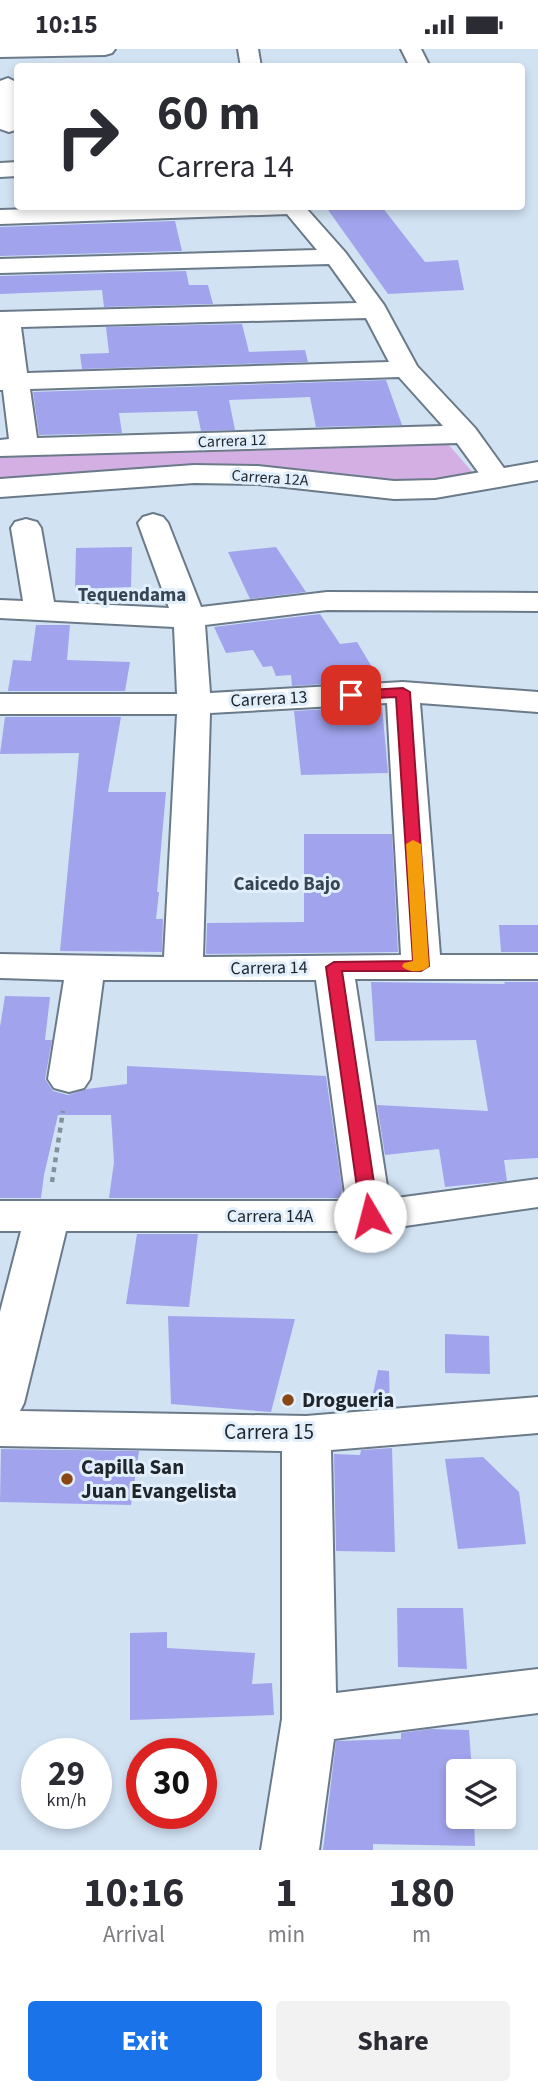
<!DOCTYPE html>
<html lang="en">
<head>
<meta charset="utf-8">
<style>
	body { margin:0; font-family:"Source Sans 3",sans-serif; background:#f2f2f3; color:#2b2b33; height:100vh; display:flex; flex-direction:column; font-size:26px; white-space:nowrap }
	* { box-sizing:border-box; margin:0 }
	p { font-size:23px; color:#7c7c81 }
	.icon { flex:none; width:38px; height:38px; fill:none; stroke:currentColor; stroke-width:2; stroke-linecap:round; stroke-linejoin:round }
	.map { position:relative; height:1801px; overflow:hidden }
	.panel { display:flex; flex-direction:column; background:#fff; flex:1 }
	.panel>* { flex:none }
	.hud { position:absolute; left:14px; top:14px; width:511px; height:147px; border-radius:7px; box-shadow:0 4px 10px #0003; background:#fff; color:#2b2b33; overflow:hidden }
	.controls { position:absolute; left:446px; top:1710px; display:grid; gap:14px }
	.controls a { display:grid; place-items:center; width:70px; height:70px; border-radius:7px; background:#fff; box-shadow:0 4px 10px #0003; font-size:35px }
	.speed { position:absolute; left:21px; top:1689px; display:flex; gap:14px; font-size:35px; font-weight:700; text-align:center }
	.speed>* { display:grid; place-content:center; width:91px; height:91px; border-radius:50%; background:#fff; box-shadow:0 4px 10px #0003; line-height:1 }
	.speed small { font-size:18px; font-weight:400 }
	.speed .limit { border:10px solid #d22; background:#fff; color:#111 }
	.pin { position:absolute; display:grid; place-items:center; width:60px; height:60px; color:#fff; margin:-30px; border-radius:14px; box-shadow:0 4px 10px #0006 }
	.me { position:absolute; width:77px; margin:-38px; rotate:352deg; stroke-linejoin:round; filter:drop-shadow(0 0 5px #0008) }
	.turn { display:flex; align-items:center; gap:24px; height:147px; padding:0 28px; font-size:32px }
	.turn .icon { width:91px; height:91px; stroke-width:2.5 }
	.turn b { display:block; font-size:49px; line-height:60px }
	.eta { display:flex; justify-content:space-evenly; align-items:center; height:119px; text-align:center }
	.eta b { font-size:42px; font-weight:700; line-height:49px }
	.button { display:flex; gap:14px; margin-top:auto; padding:14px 28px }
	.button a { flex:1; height:80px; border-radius:7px; background:#1a73e8; color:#fff; font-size:28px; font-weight:700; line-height:80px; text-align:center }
	.button a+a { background:#f2f2f3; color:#2b2b33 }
	.status { display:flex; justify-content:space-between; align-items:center; height:49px; padding:0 35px; background:#fff; direction:ltr }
	.status svg { height:19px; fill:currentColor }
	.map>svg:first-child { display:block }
	.green { fill:#d3afe4 }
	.building { fill:#a1a4ed }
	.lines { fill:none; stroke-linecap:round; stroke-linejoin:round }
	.minor-casing { stroke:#6b7a89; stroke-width:4 }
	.tertiary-casing { stroke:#6b7a89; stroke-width:4 }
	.path { stroke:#84919d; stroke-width:4.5; stroke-dasharray:5 5; stroke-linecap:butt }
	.minor { fill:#fff; fill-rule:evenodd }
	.tertiary { fill:#fff; fill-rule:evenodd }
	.route { fill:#e11d48; stroke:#92132f; stroke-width:2 }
	.slow { fill:#f59e0b }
	.poi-dot { fill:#8a4716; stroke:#e1eefc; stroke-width:2.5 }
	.labels { text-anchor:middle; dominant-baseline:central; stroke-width:6; stroke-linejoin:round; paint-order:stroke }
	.far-street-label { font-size:16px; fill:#1f252b; stroke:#e1eefc }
	.street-label { font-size:18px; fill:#1f252b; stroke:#e1eefc }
	.neighbourhood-label { font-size:19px; font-weight:bold; fill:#374452; stroke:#e1eefc }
	.near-poi-label { font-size:21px; font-weight:bold; fill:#1f252b; stroke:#e1eefc; text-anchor:start }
	.near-street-label { font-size:21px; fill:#1f252b; stroke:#e1eefc }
</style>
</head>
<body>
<div class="status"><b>10:15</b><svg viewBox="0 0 49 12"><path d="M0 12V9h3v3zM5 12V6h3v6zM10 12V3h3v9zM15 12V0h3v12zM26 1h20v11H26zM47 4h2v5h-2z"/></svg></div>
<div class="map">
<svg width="538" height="1801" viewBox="0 0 538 1801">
	<rect width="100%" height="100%" fill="#d1e2f3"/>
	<path class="green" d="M441 387 474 425 405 435 195 417 24 430 0 429V404Z"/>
	<path class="building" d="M326 158H382L425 213 458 211 464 241 388 245Z
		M175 172 182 202 0 207V178Z
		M186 222 189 236H208L213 255 104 258 102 241 0 245V227Z
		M242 275 249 303 305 301 308 313 82 320 80 305 109 304 106 278Z
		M386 331 402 376 316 378 310 348 285 349 229 351 235 381 201 382 197 362 119 364 122 384 39 386 33 343Z
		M132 498 131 538 75 540 76 499Z
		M276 498 306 543 250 550 228 503Z
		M320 565 340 595 357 593 378 628 339 634 292 637 291 626 276 627 272 617 263 618 253 601 226 604 214 578Z
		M36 576H70L67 611 130 613 125 642H8L13 611 31 612Z
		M382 657 388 724 301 726 294 662Z
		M5 668H121L108 743H166L157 843H159L156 870H163L162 903 60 902 79 704 0 705Z
		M304 785H392L398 903 206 905 207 874 304 873Z
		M499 876H538V903H501Z
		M371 933 505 935 504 933H538V1109L504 1111 507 1132 445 1138 439 1100 385 1106 377 1056 488 1062 476 991 375 992Z
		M5 947 50 948 45 991H52L45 1030 53 1042 68 1046 87 1040 127 1035V1017L326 1027 342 1139 341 1149H109L114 1113 111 1066H58L44 1126 41 1149H0V978Z
		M137 1185H198L189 1258 126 1255Z
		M168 1267 295 1270 271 1363 171 1355Z
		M445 1285 489 1287 490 1325 445 1324Z
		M378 1321 389 1322 390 1357 370 1359Z
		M392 1399 395 1503 336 1502 334 1405 360 1406 361 1401Z
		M1 1400 139 1402 131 1456 0 1453Z
		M483 1408 519 1443 526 1495 458 1500 445 1410Z
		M397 1559H463L467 1620 398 1618Z
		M167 1583V1599L255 1604 252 1635 272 1634 274 1666 130 1671V1584Z
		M430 1680 469 1681 472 1722H458V1768H474L475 1797 373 1795V1801H323L336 1692 401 1690V1684Z"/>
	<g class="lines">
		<defs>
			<path id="minor" d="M0 0H115L112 4 105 6 0 8Z
				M238 0H258L261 18H241Z
				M401 0H421L430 18H410Z
				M8 29 18 34V80L9 83 0 80V32Z
				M18 113V127L0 128V114Z
				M102 158H305L345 203 384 256 417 317 475 379 511 429 507 435 497 438 487 435 457 394 0 407V391L9 390 3 341H0V263L357 254 329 215 0 224V210L317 201 287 165 0 175V161ZM366 269 389 313 27 324 21 278ZM399 328 443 377 37 389 30 340Z
				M153 465 163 468 168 474 201 558 327 543 538 544V562L327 561 205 576 210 644 403 633 538 643V663L420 654 440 906H538V930H355L389 1150 538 1130V1158L370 1182H66L24 1354 20 1362 306 1367 538 1348V1384L331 1401 336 1644 538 1620V1664L334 1690 319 1801H261L282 1670V1402L0 1397V1263L21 1182H0V1152H346L316 931H103L90 1030 84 1039 69 1043 54 1039 48 1030 64 931 0 929V905L164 908 177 665H0V645H177L174 578 0 569V551L23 552 11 479 15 473 26 470 37 473 41 479 54 553 169 559 138 474 143 468ZM387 654 401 906 203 908 210 664Z"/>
			<path id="tertiary" d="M538 413V431L435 449 394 450 258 435 194 434 0 448V430L194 416 258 417 394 432 435 431Z"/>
		</defs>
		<use href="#minor" class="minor-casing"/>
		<use href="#tertiary" class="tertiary-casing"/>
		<path class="path" d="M52 1133 63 1062"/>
		<use href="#minor" class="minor"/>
		<use href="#tertiary" class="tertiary"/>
	</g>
	<path class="route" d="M403 639 410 643 429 917 421 922H342L379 1167 377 1171H364L361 1167 326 918 334 913 413 912 396 648 351 650 344 646 351 642Z"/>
	<path class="slow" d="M413 791 421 795 429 917C424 924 407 924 402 917L404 914 413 912 406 795Z"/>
	<g class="poi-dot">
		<circle cx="288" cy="1351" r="7"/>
		<circle cx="67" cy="1430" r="7"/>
	</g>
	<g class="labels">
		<g class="far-street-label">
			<text transform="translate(232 392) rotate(-2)">Carrera 12</text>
			<text transform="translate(270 429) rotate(4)">Carrera 12A</text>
		</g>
		<g class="street-label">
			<text transform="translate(269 650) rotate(-3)">Carrera 13</text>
			<text transform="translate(269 919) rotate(-1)">Carrera 14</text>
			<text x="270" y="1167">Carrera 14A</text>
		</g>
		<g class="neighbourhood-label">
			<text x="132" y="546">Tequendama</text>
			<text x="287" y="835">Caicedo Bajo</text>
		</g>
		<g class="near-poi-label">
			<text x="302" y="1351">Drogueria</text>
			<text x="81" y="1418">Capilla San<tspan x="81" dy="24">Juan Evangelista</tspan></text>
		</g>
		<g class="near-street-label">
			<text x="269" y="1383">Carrera 15</text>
		</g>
	</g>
</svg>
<div class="controls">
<a><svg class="icon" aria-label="layers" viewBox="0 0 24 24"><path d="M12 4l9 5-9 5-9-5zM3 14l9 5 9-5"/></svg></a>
</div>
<div class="speed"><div>29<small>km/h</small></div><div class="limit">30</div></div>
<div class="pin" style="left:351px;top:646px;background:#d93025"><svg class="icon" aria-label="arrive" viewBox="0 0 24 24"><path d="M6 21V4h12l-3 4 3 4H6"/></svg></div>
<svg class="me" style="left:370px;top:1167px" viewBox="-20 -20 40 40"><circle r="19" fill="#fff"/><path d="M0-13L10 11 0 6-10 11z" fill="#e11d48"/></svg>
<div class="hud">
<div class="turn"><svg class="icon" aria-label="right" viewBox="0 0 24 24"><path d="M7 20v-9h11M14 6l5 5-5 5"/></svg><div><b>60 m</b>Carrera 14</div></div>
</div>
</div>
<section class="panel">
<div class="eta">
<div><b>10:16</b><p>Arrival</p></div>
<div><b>1</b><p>min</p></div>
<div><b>180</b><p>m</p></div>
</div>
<div class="button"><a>Exit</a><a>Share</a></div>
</section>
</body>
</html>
